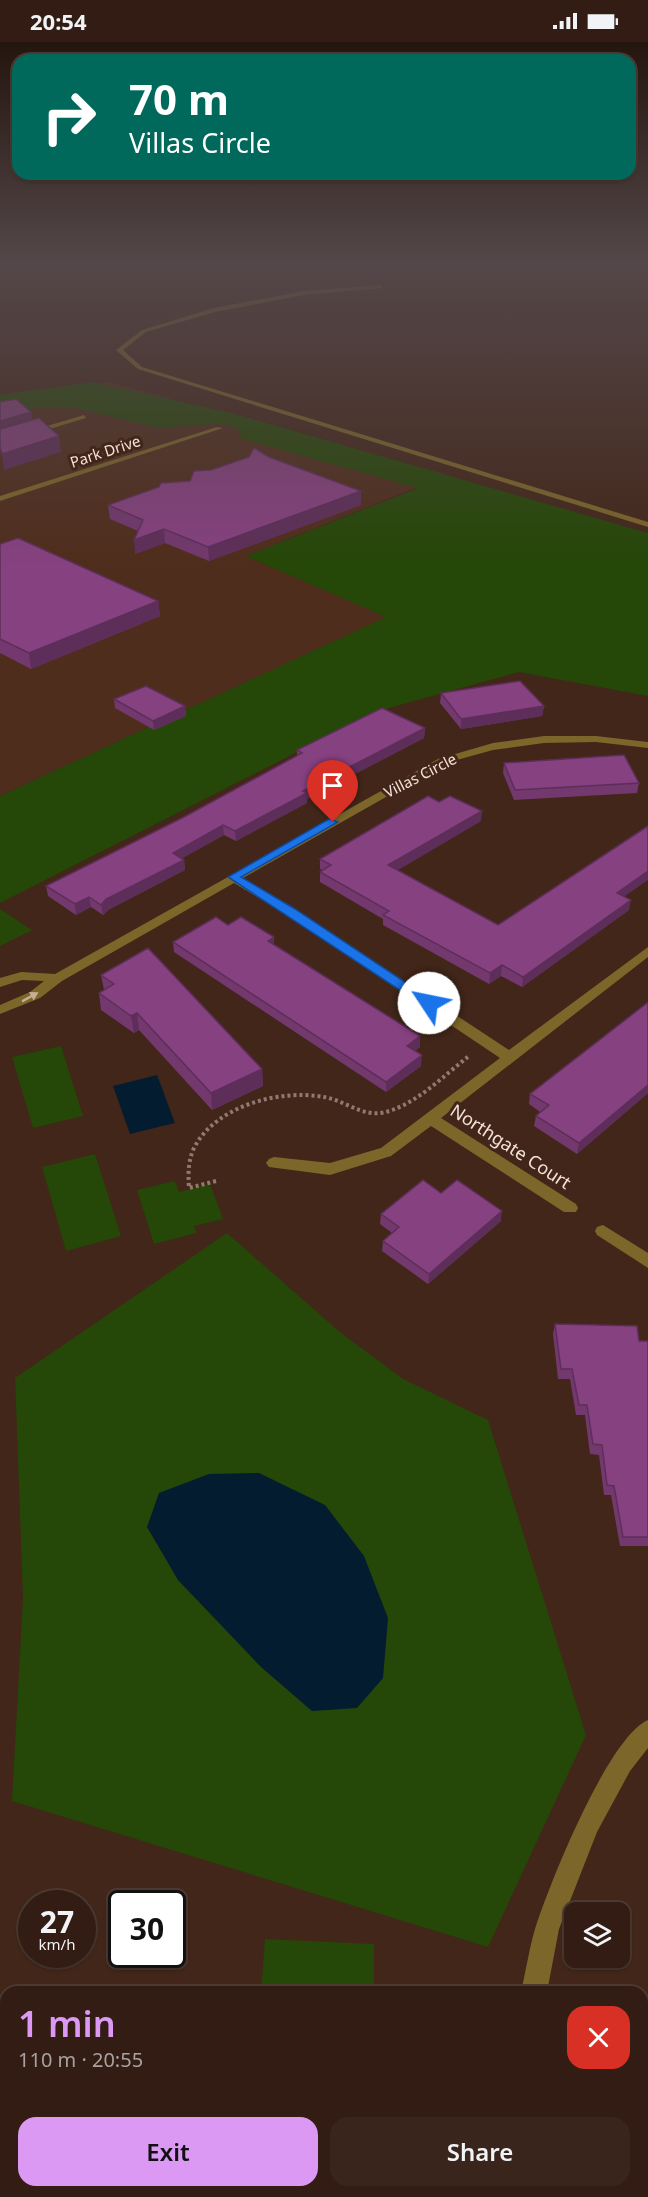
<!DOCTYPE html>
<html lang="en">
<head>
<meta charset="utf-8">
<style>
	body { margin:0; font-family:"Noto Sans",sans-serif; background:#3a251c; color:#f1f3f6; height:100vh; display:flex; flex-direction:column; font-size:22px; white-space:nowrap }
	* { box-sizing:border-box; margin:0 }
	p { font-size:20px; color:#a8a1a0 }
	.icon { flex:none; width:33px; height:33px; fill:none; stroke:currentColor; stroke-width:2; stroke-linecap:round; stroke-linejoin:round }
	.map { position:relative; flex:1; overflow:hidden }
	.details { position:absolute; left:0px; top:1944px; width:648px; height:212px; display:flex; flex-direction:column; background:#321c13; border-radius:18px 18px 0 0; box-shadow:0 2px 4px #0004,0 0 0 2px #4d3a33 }
	.details>* { flex:none }
	.top-card { position:absolute; left:12px; top:12px; width:624px; height:126px; border-radius:18px; box-shadow:0 2px 4px #0004,0 0 0 2px #4d3a33; background:#00695c; color:#fff; overflow:hidden }
	.fabs { position:absolute; left:564px; top:1860px; display:grid; gap:12px }
	.fabs a { display:grid; place-items:center; width:66px; height:66px; border-radius:12px; background:#321c13; box-shadow:0 2px 4px #0004,0 0 0 2px #4d3a33; font-size:30px }
	.speed { position:absolute; left:18px; top:1848px; display:flex; gap:12px; font-size:30px; font-weight:700; text-align:center }
	.speed>* { display:grid; place-content:center; width:78px; height:78px; border-radius:50%; background:#321c13; box-shadow:0 2px 4px #0004,0 0 0 2px #4d3a33; line-height:1 }
	.speed small { font-size:15px; font-weight:400 }
	.speed .limit { border:3px solid #111; border-radius:9px; background:#fff; color:#111 }
	.pin { position:absolute; display:grid; place-items:center; width:51px; height:51px; color:#fff; margin:-62px -26px; border-radius:50% 50% 50% 0; rotate:-45deg; box-shadow:0 0 6px #0007 }
	.pin .icon { rotate:45deg }
	.me { position:absolute; width:66px; margin:-33px; rotate:304deg; stroke-linejoin:round; filter:drop-shadow(0 0 4px #0008) }
	.turn { display:flex; align-items:center; gap:21px; height:126px; padding:0 18px; font-size:27px }
	.turn .icon { width:78px; height:78px; stroke-width:2.5 }
	.turn b { display:block; font-size:42px; line-height:51px }
	.round { display:grid; place-items:center; flex:none; width:63px; height:63px; border-radius:18px; background:#3a251c }
	.overview { display:flex; align-items:center; justify-content:space-between; height:102px; padding:0 18px }
	h1 { font-size:36px; font-weight:600; line-height:45px; color:#dc99f4 }
	.button { display:flex; gap:12px; margin-top:auto; padding:12px 18px }
	.button a { flex:1; height:69px; border-radius:18px; background:#dc99f4; color:#111; font-size:24px; font-weight:600; line-height:69px; text-align:center }
	.button a+a { background:#3a251c; color:#f1f3f6 }
	.status { display:flex; justify-content:space-between; align-items:center; height:42px; padding:0 30px; background:#321c13; direction:ltr }
	.status svg { height:16px; fill:currentColor }
	.map>svg:first-child { display:block }
	.built { fill:#4f2d1c }
	.green { fill:#254707 }
	.water { fill:#041c30 }
	.lines { fill:none; stroke-linecap:round; stroke-linejoin:round }
	.path { stroke:#91796f; stroke-width:4; stroke-dasharray:3 3; stroke-linecap:butt }
	.lane { fill:#7c662a; fill-rule:evenodd }
	.street { fill:#7c662a; fill-rule:evenodd }
	.wall { fill:#73386e }
	.shaded-wall { fill:#5e2e5a }
	.building { fill:#864180; stroke:#5e2e5a; stroke-width:1.5 }
	.oneway { fill:#c4b093 }
	.route { fill:#1a73e8; stroke:#114b97; stroke-width:1.5 }
	.labels { text-anchor:middle; dominant-baseline:central; stroke-width:6; stroke-linejoin:round; paint-order:stroke }
	.far-street-label { font-size:15px; fill:#f4e1d9; stroke:#422619 }
	.street-label { font-size:18px; fill:#f4e1d9; stroke:#422619 }
</style>
</head>
<body>
<div class="status"><b>20:54</b><svg viewBox="0 0 49 12"><path d="M0 12V9h3v3zM5 12V6h3v6zM10 12V3h3v9zM15 12V0h3v12zM26 1h20v11H26zM47 4h2v5h-2z"/></svg></div>
<div class="map">
<svg width="648" height="2155" viewBox="0 0 648 2155">
	<rect width="100%" height="100%" fill="#422619"/>
	<path class="built" d="M109 340 448 433 246 514 387 575 0 754V356Z"/>
	<path class="green" d="M92 340 235 372 648 491V654L519 630 378 669 0 861V754L386 575 246 514 418 446 239 396 241 389 228 383 212 382 159 386 75 366H35L0 371V353Z
		M0 867 32 888 0 904Z
		M61 1004 83 1074 33 1086 12 1015Z
		M95 1112 121 1194 66 1209 42 1125Z
		M175 1139 179 1150 210 1142 223 1177 194 1184 196 1191 154 1202 137 1148Z
		M227 1191 341 1291 403 1337 488 1378 586 1693 488 1905 12 1759 23 1555 15 1336Z
		M265 1897 374 1902V1950H261Z
		M98 2150H192L191 2155H97Z
		M259 2150H352V2155H258Z"/>
	<path class="water" d="M157 1033 175 1081 130 1092 113 1044Z
		M259 1431 325 1463 364 1514 388 1576 383 1636 357 1666 312 1669 261 1625 178 1538 147 1485 159 1451 209 1432Z"/>
	<g class="lines">
		<path class="path" d="M216 1139 189 1146C188 1132 188 1119 194 1106 216 1063 281 1047 324 1055 343 1058 362 1074 381 1071 414 1065 443 1034 469 1014"/>
		<path class="lane" d="M381 243 383 246 304 253 215 270 146 290 123 308 142 325 648 480V485L138 327 116 308 142 288 214 266 304 249Z"/>
		<path class="street" d="M84 373 86 376 0 402V398Z
			M217 385 223 386 0 459V454Z
			M544 694H596L648 700V706L596 700 544 701 493 708 446 721 243 836 295 867 509 1008 648 905V915L441 1076 576 1162 578 1166 576 1170H564L431 1084 391 1114 330 1133 269 1125 266 1121 269 1117 274 1115 330 1121 381 1106 500 1016 287 873 234 841 62 939 40 956 0 972V963L30 950 44 939 22 938 0 945V936L21 930 55 932 438 717 493 701Z
			M603 1183 648 1211V1226L597 1193 595 1189 597 1185Z
			M648 1678V1706L630 1729 597 1790 559 1887 547 1950H521C526 1929 529 1907 535 1887 549 1843 608 1695 648 1678Z
			M497 2150H524L525 2155H497Z"/>
	</g>
	<path class="wall" d="M269 415 361 449V463L209 519 165 501 135 512 138 489 110 477 108 463 190 439 211 428Z
		M0 502 158 559 160 574 31 627 0 611Z
		M441 651 544 664 542 674 461 687 440 661Z
		M114 657 185 664 186 674 154 688 115 666Z
		M425 686 424 696 307 757V761L236 799 224 793 182 816 184 818 185 828 108 868 103 873 91 865 76 873 48 854 46 844 184 775 297 714V708Z
		M504 721 639 741 637 751 514 758 503 731Z
		M481 779 397 828 498 883 624 854 629 868 522 945 501 934 489 942 383 883V877L320 840V830L322 828 320 827V817Z
		M274 895V903L420 1005 415 1009 421 1024 386 1050 174 910 173 900Z
		M101 933 262 1027 263 1044 212 1068 139 988 134 991 101 968 99 951 104 948Z
		M648 961V1051L577 1112 534 1084 536 1074 540 1070 529 1062 530 1052Z
		M441 1151 501 1179 428 1242 382 1209 383 1199 392 1191 380 1182 381 1172Z
		M555 1282 639 1299H648V1504H620L611 1453H604L599 1413 590 1412 585 1373H576L570 1337H558L553 1292Z"/>
	<path class="shaded-wall" d="M31 370 34 386 0 396V379Z
		M59 394 61 410 4 428 2 412Z
		M361 449V463L209 519 208 505Z
		M164 487 165 501 135 512 134 498Z
		M158 559 160 574 31 627 29 611Z
		M185 664 186 674 154 688 153 679Z
		M544 664 542 674 461 687V677Z
		M425 686 424 696 307 757V761L236 799 235 789 303 749Z
		M482 769 481 779 388 834V823Z
		M223 783 224 793 174 821 173 811Z
		M184 818 185 828 108 868 103 873 101 863 106 857Z
		M648 829V838L615 861 617 851Z
		M89 855 91 865 76 873 75 862Z
		M631 858 629 868 522 945 523 935Z
		M274 895V905L268 899Z
		M502 923 501 934 489 942 490 931Z
		M137 971 139 988 134 991 131 974Z
		M420 994V1005L407 1015V1004Z
		M422 1013 421 1024 386 1050V1040Z
		M262 1027 263 1044 212 1068 211 1051Z
		M648 1043V1051L577 1112 579 1101Z
		M502 1169 501 1179 428 1242 429 1232Z"/>
	<path class="building" d="M16 357 31 370 0 379V360Z
		M39 376 59 394 2 412 0 405V387Z
		M254 406 269 415 361 449 208 505 164 487 134 498 143 478 108 463 159 445 161 441 190 439 194 429 211 428 249 415Z
		M18 496 158 559 29 611 0 597V502Z
		M520 639 544 664 461 677 441 651Z
		M146 644 185 664 153 679 114 657Z
		M382 666 425 686 303 749 307 751 235 789 223 783 173 811 184 818 106 857 101 863 89 855 75 862 46 844 184 775 302 711 297 708Z
		M624 713 639 741 515 748 504 721Z
		M428 754 439 760 450 754 482 769 388 823 498 883 648 784V829L617 851 631 858 523 935 502 923 490 931 383 873 389 869 320 830 331 823 320 817Z
		M216 875 228 883 241 875 274 895 268 899 420 994 407 1004 422 1013 386 1040 173 900Z
		M148 906 262 1027 211 1051 137 971 131 974 99 951 114 942 101 933Z
		M647 961H648V1043L579 1101 536 1074 549 1063 530 1052Z
		M423 1138 441 1151 457 1138 502 1169 429 1232 383 1199 399 1185 381 1172Z
		M555 1282 637 1284 639 1299H648V1495H623L614 1444 607 1443 602 1403 593 1402 587 1363H579L572 1327H561Z
		M208 2150H242V2155H208Z"/>
	<defs><path id="oneway-solid" d="M-6-.8H1V-3.2L6.5 0L1 3.2V.8H-6Z" transform="scale(1.5)"/></defs>
	<use class="oneway" href="#oneway-solid" transform="translate(30 955) rotate(-29)"/>
	<linearGradient id="sky" x2="0" y2="1"><stop stop-color="#24150e"/><stop offset="0.42" stop-color="#544749"/><stop offset="1" stop-color="#544749" stop-opacity="0"/></linearGradient>
	<rect width="648" height="524" fill="url(#sky)"/>
	<path class="route" d="M329 777 338 780 241 835 295 867 433 959V964H424L228 835Z"/>
	<g class="labels">
		<g class="far-street-label">
			<text transform="translate(105 409) rotate(-18)">Park Drive</text>
			<text transform="translate(420 733) rotate(-27)">Villas Circle</text>
		</g>
		<g class="street-label">
			<text transform="translate(511 1104) rotate(33)">Northgate Court</text>
		</g>
	</g>
</svg>
<div class="fabs">
<a><svg class="icon" aria-label="layers" viewBox="0 0 24 24"><path d="M12 4l9 5-9 5-9-5zM3 14l9 5 9-5"/></svg></a>
</div>
<div class="speed"><div>27<small>km/h</small></div><div class="limit">30</div></div>
<div class="pin" style="left:333px;top:780px;background:#d93025"><svg class="icon" aria-label="arrive" viewBox="0 0 24 24"><path d="M6 21V4h12l-3 4 3 4H6"/></svg></div>
<svg class="me" style="left:429px;top:961px" viewBox="-20 -20 40 40"><circle r="19" fill="#fff"/><path d="M0-13L10 11 0 6-10 11z" fill="#1a73e8"/></svg>
<div class="top-card">
<div class="turn"><svg class="icon" aria-label="right" viewBox="0 0 24 24"><path d="M7 20v-9h11M14 6l5 5-5 5"/></svg><div><b>70 m</b>Villas Circle</div></div>
</div>
<section class="details">
<div class="overview"><div><h1>1 min</h1><p>110 m · 20:55</p></div><a class="round" style="background:#d93025;color:#fff"><svg class="icon" aria-label="close" viewBox="0 0 24 24"><path d="M6 6l12 12M18 6L6 18"/></svg></a></div>
<div class="button"><a>Exit</a><a>Share</a></div>
</section>
</div>
</body>
</html>
